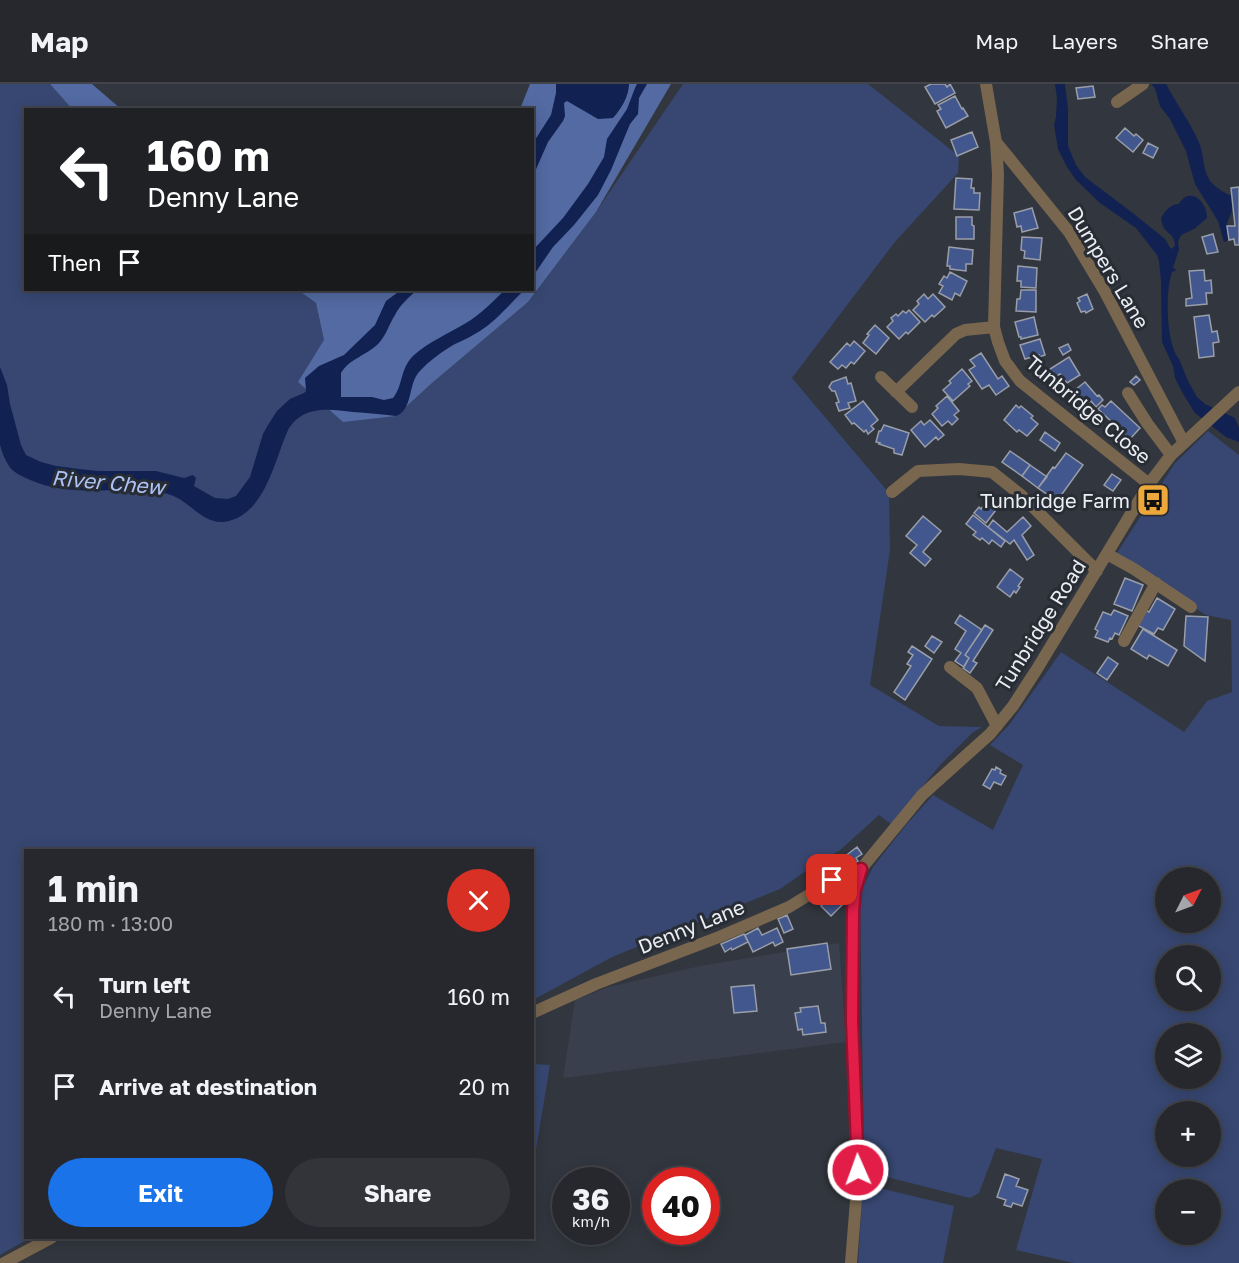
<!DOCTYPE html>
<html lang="en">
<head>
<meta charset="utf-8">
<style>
	body { margin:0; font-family:"Golos Text",sans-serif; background:#32343a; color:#f1f3f6; height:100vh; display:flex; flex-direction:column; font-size:22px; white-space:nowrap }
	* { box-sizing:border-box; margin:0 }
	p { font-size:20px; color:#a4a6aa }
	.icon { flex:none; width:33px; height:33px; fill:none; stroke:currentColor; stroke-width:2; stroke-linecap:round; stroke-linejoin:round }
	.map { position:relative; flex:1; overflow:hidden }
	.side { position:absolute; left:24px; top:765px; width:510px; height:390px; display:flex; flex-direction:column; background:#26282e; border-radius:0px; box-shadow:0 3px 15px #0003,0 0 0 2px #42444a }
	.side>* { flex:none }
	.banner { position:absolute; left:24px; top:24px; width:510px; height:183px; border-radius:0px; box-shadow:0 3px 15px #0003,0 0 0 2px #42444a; background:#202124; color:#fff; overflow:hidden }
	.needle { width:39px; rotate:48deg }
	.buttons { position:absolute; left:1155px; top:783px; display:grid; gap:12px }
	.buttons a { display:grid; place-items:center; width:66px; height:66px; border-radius:50%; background:#26282e; box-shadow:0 3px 15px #0003,0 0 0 2px #42444a; font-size:30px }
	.speed { position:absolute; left:552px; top:1083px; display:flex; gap:12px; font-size:30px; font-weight:700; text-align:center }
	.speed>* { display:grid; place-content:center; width:78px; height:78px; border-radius:50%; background:#26282e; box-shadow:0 3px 15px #0003,0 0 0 2px #42444a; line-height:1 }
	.speed small { font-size:15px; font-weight:400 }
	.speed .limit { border:9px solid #d22; background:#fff; color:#111 }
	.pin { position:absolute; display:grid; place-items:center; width:51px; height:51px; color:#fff; margin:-26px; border-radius:12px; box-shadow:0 3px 9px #0006 }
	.me { position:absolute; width:66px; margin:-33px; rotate:358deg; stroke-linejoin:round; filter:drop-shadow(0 0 4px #0008) }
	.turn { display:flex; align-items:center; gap:21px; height:126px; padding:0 24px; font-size:27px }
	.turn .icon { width:78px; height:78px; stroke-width:2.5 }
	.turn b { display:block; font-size:42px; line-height:51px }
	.then { display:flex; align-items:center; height:57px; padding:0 24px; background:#0003; gap:12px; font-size:22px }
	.round { display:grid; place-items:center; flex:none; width:63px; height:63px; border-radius:32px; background:#32343a }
	.head { display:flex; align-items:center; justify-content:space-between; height:102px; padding:0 24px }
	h1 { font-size:36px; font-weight:700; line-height:45px }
	.action { display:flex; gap:12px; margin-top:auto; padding:12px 24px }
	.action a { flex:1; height:69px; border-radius:36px; background:#1a73e8; color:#fff; font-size:24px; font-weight:700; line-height:69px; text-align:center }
	.action a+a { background:#32343a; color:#f1f3f6 }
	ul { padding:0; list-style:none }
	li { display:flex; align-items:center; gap:18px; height:90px; padding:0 24px }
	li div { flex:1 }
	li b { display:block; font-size:22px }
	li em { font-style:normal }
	header { display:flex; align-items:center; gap:36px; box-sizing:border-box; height:84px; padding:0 30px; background:#26282e; border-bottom:2px solid #42444a }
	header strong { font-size:28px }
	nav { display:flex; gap:33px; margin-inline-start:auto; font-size:21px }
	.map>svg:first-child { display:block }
	.built { fill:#393f4d }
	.green { fill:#374771; fill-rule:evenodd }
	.forest { fill:#536aa2 }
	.water { fill:#112152 }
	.building { fill:#42578e; stroke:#999ea8; stroke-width:1.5 }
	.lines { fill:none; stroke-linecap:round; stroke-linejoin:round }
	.minor { stroke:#78664e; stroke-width:12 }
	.route-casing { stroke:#92132f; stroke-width:15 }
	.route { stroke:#e11d48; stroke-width:10 }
	.labels { text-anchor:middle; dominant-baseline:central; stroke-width:6; stroke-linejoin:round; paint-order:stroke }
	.street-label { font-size:20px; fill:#eceef4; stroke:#282c34 }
	.poi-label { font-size:20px; fill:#eceef4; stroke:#282c34; text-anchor:end }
	.water-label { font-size:21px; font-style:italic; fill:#adc2f4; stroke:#282c34 }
</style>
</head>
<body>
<header>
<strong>Map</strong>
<nav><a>Map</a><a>Layers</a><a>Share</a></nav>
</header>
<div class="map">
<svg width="1239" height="1179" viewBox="0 0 1239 1179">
	<rect width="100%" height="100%" fill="#32363e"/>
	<path class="built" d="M839 859 846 958 563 994 575 916 609 903 700 882Z"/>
	<path class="green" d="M0 0H50L72 25 26 26V206H298L316 219 324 256 396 332 432 299 528 218 596 128 683 0H868L959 72 958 89 894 159 792 294 889 409 890 466 870 601 939 642 982 643 972 649 941 680 891 740 879 731 839 767 823 775 780 805 612 873 533 916 532 766H26V1154H30L0 1171Z
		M1208 347 1239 371V1179H1074L1016 1166 1042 1075 996 1064 979 1109 970 1114 867 1088 864 1080 860 809 873 783 906 741 933 711 993 746 1023 681 990 661 1009 641 1061 568 1184 648 1207 617 1232 608 1231 536 1206 531 1115 472 1175 379ZM1166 794H1210V838H1166ZM1166 872H1210V916H1166ZM1166 950H1210V994H1166ZM1166 1028H1210V1072H1166ZM1166 1106H1210V1150H1166Z
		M533 980 550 981 535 1071 533 1073Z
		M863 1100 954 1122 943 1179H858Z"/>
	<path class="forest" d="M50 0H92L121 25H72Z
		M530 0H671L596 128 528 218 432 299 396 332 343 338 298 298 324 256 316 219 298 206H532V26L520 25Z"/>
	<path class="water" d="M556 0H629C629 12 621 25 613 34L598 35 567 17 564 19 565 32 563 37 548 58 533 92V59L551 31 556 9Z
		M637 0H647L639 14 638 30 630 40 611 86 598 111 574 141 553 163 533 192V166L563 134 588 100 604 73 607 55 627 25 635 4Z
		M1055 0H1065L1068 25V62L1076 81 1085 93 1134 130 1165 155 1171 165 1175 162C1174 150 1170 152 1164 144 1162 141 1162 138 1161 135 1164 127 1171 120 1179 120 1190 101 1208 119 1207 134L1194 145 1181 151 1178 158 1179 165 1173 184 1177 186 1172 188C1165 208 1166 259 1179 275L1188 297 1197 313 1205 320 1235 334 1239 344V358L1226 353 1195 329 1182 308 1175 294 1173 282 1162 258 1161 197 1159 177 1157 171 1136 144 1100 119 1076 96 1067 83 1058 65 1054 41 1056 33 1057 14Z
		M1151 0H1166C1177 21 1191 39 1200 61 1204 73 1203 86 1210 97 1215 103 1225 110 1233 112L1232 127 1227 139 1229 156 1224 158 1218 137 1195 100 1186 67 1170 35 1160 22 1155 4Z
		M401 206H417C409 213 400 221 395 231 389 240 386 252 378 260 367 271 349 275 341 289V313H372L384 316 393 314C403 302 400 285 413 272 428 258 448 250 466 239 480 231 493 217 505 206H524C511 219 496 237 480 247 472 252 464 256 455 260 441 268 429 277 419 288 408 300 413 326 396 332 382 330 367 329 353 328 328 325 303 321 288 346 275 375 266 425 232 436 205 446 191 416 168 410 156 406 143 406 131 406 96 406 60 410 28 395 21 392 13 388 9 382 5 376 2 368 0 361V283L7 301 10 320 21 361 26 371 41 378 56 382 79 385 98 387H156L184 394 193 391 196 394 194 402 215 414 228 415 236 412 250 393 263 350 268 341 277 327 290 315 304 309 306 307 305 294 319 282 344 271 375 241 386 217Z"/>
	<path class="building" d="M931 0H945L947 3 950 0 955 9 935 20 925 3Z
		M1093 2 1095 13 1078 15 1076 4Z
		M955 12 962 25 963 24 968 32 946 44 937 27 941 25 938 21Z
		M1125 44 1134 52 1136 50 1143 56 1133 68 1116 54Z
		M972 48 978 63 957 72 951 56Z
		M1148 59 1158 64 1153 74 1143 69Z
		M956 94 972 95 971 104H974V109H980L979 126 954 125Z
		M1239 103V161H1235L1234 155 1229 156 1227 142H1235L1231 104Z
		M1032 124 1038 144 1022 148 1021 142 1017 143 1014 129Z
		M956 133H972V141L974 142V155H956Z
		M1213 150 1218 168 1207 170 1202 153Z
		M1022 153 1042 154 1040 176 1024 174 1025 167 1021 166Z
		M949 163 973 166 972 180H966V187L950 185V182H947Z
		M1018 182 1037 184 1036 204 1021 203V197H1017Z
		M1204 186 1205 197 1211 196 1212 209H1206L1207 220 1186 222V215L1192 214 1189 187Z
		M950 188 967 197 960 212 955 209 952 216 939 209 943 202 939 200 944 192 947 194Z
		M1021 206H1036V228L1016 227 1017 215H1020Z
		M924 210 928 215 933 210 945 223 934 233 932 231 925 238 913 226 919 220 917 217Z
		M1087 210 1093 225 1086 229 1085 227 1081 228 1077 219 1080 217 1078 214Z
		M909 226 920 238 908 250 906 248 899 255 887 243 893 237 891 234 896 230 898 232 903 227 906 229Z
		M1209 231 1212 248 1217 247 1219 258 1213 259 1214 272 1199 274 1194 233Z
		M1034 233 1038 251 1021 255V253H1019L1015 238Z
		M875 241 889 254 876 270 863 259 869 251 867 250Z
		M1040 255 1045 271 1039 273V271L1025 275 1020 261Z
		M854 257 865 267 854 280 851 278 846 284 842 281 838 285 830 278 847 259 850 262Z
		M1068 260 1071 266 1063 271 1059 264Z
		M981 269 998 295 1002 292 1009 302 996 311 989 301 982 305 969 286 975 282 970 276Z
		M1069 273 1080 291 1067 299 1060 290 1055 293 1050 285Z
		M962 285 972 297 968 300 970 302 953 317 943 306 951 299 949 297Z
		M1136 292 1140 296 1134 301 1130 298Z
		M846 293 848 300 851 299 856 317 848 319 850 324 839 327 836 319 839 318 835 307H832L829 303 832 298Z
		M1085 298 1097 312 1099 311 1103 316 1096 323 1091 317 1082 324 1070 310Z
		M947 312 959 327 954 331 958 335 952 341 948 337 942 342 932 330 938 324 936 322Z
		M863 317 878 336 871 342 874 345 868 350 866 346 864 348 854 339 852 340 845 331Z
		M1111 317 1140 344 1130 355 1098 325 1102 321 1105 323Z
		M1016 321 1019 324 1021 322 1033 332 1031 334 1038 340 1027 352 1019 346 1017 348 1004 336Z
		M930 336 944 351 938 356 936 353 925 363 911 346 921 337 924 341Z
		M884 341 909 349 902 371 894 369V365L879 360 880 359 876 358 879 347H881Z
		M1045 348 1060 359 1055 367 1040 356Z
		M1010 367 1030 381 1022 392 1002 378Z
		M1066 369 1083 381 1057 417 1038 404 1053 383 1055 384Z
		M1030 381 1047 393 1038 404 1022 392Z
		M1112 390 1121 396 1113 407 1104 401Z
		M989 414 999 422 986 439 974 429 979 423 981 425Z
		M973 431 1005 457 1001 463 992 456 989 460 982 454 980 456 973 451 976 448 966 440Z
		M923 432 941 447 923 468 931 475 925 482 910 469 917 461 906 452Z
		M1023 433 1031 442 1022 451 1034 471 1027 476 1014 456 1010 460 988 443 993 436 1007 448Z
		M1010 485 1023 495 1018 502 1020 503 1016 509 1014 507 1010 513 997 503Z
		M1125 494 1143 501 1132 527 1114 520Z
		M1157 514 1175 525 1163 546 1158 544 1154 550 1137 541 1145 526 1149 528Z
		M1114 526 1128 532 1119 551 1115 549 1112 555 1110 554 1108 558 1095 553 1098 547 1095 545 1103 528 1111 531Z
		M960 531 982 546 965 571 969 574 964 583 955 577 961 569 955 565 966 547 955 539Z
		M1186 532 1208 533 1205 577 1184 562Z
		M985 541 993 546 973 577 977 579 970 589 963 584 969 574 965 571Z
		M1143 545 1177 566 1168 582 1149 571 1147 575 1131 565Z
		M932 552 942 558 934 569 925 562Z
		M912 562 932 575 905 616 894 608 911 582 907 580 913 571 908 568Z
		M1108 573 1118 580 1107 596 1097 589Z
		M996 683 1001 686 1000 689 1006 692 1001 701 994 698 990 705 983 701 992 685 995 686Z
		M857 763 862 770 856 774 858 777 846 786 839 777Z
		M842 801 848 807 840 815 844 819 831 832 821 822Z
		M787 831 793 845 784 849 778 835Z
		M758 844 762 851 777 844 783 858 775 862 773 858 753 868 745 851Z
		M744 850 748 858 732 866 731 864 725 868 721 860Z
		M827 859 831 885 791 891 787 865Z
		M754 901 757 927 734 929 731 903Z
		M818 922 821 939H825L826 948 803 951 802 945 798 946 795 929 801 928 800 924Z
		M1005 1090 1019 1095 1016 1102 1028 1106 1022 1122 1013 1119 1011 1123 1004 1121 1006 1116 997 1113Z"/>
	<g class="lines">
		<path class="minor" d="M986 0 996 58 1069 148 1105 208 1184 359
			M1117 18 1143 0
			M996 58 998 90 994 243 998 258 1005 277 1020 297 1149 400
			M881 293 912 323
			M896 308 956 250 965 246 994 243
			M1128 309 1147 339 1171 371
			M892 408 918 387 959 385 992 388 1021 411 1097 487
			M1107 470 1134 485 1191 523
			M1124 557 1156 499
			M950 583 977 604 997 642
			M532 929 596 900 719 853 789 823 833 796 861 785
			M4 1179 51 1154
			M851 1179 858 1091 852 937 853 826 855 806 861 785 922 711 990 650 1013 622 1037 585 1149 400 1171 371 1239 308"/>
	</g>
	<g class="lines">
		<defs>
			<path id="route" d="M832 796 861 785 855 806 853 826 852 937 858 1086"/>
		</defs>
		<use href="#route" class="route-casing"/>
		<use href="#route" class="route"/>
	</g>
	<defs>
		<symbol id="bus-square" viewBox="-11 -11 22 22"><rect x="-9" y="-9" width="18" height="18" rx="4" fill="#eda83b" stroke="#282c34"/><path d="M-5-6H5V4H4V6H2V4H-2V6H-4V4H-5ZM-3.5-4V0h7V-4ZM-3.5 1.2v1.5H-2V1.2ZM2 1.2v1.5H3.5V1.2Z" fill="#111"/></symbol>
	</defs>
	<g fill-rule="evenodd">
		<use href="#bus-square" x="1134" y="397" width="38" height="38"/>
	</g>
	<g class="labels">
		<g class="street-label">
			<text transform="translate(1109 183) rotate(59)">Dumpers Lane</text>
			<text transform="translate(1089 325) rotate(40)">Tunbridge Close</text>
			<text transform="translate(1040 541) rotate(-58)">Tunbridge Road</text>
			<text transform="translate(691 842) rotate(-22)">Denny Lane</text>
		</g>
		<g class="poi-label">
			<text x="1130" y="416">Tunbridge Farm</text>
		</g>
		<g class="water-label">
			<text transform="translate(108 398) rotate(5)">River Chew</text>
		</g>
	</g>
</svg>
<div class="buttons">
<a><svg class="needle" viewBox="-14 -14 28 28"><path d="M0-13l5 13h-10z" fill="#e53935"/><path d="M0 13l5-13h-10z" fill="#a4a6aa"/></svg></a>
<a><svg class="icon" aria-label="search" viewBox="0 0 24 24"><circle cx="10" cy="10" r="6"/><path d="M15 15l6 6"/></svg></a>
<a><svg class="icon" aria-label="layers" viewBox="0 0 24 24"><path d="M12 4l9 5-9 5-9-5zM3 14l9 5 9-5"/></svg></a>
<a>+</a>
<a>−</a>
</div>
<div class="speed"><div>36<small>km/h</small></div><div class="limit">40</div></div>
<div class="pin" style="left:832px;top:796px;background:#d93025"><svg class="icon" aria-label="arrive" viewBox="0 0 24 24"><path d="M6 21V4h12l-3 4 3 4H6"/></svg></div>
<svg class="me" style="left:858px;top:1086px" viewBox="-20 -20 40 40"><circle r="17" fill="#e11d48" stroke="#fff" stroke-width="3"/><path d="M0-11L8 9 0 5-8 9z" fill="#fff"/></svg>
<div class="banner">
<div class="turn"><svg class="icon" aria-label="left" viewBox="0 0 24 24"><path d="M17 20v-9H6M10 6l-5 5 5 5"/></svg><div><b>160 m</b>Denny Lane</div></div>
<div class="then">Then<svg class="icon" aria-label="arrive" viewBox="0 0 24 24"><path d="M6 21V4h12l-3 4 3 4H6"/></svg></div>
</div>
<section class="side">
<div class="head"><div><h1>1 min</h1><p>180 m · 13:00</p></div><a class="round" style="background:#d93025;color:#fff"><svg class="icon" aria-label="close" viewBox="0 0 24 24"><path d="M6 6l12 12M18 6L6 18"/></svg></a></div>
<ul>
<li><svg class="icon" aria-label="left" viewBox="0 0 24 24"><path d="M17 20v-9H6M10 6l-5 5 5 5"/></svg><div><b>Turn left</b><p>Denny Lane</p></div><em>160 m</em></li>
<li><svg class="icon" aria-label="arrive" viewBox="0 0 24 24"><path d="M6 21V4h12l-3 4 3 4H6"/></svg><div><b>Arrive at destination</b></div><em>20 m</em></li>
</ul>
<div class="action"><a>Exit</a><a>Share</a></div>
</section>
</div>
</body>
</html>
